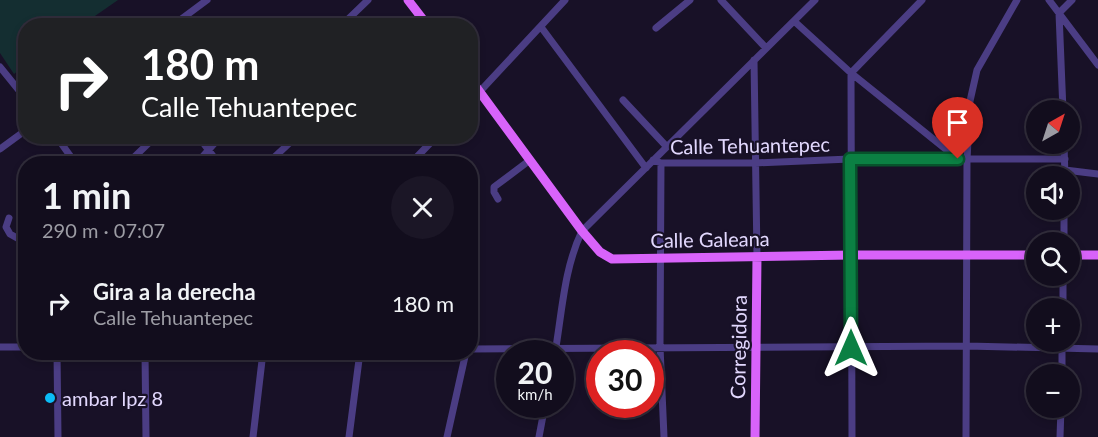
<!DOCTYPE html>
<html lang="es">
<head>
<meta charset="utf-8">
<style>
	body { margin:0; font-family:Lato,sans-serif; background:#1b1626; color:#f1f3f6; height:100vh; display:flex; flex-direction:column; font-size:22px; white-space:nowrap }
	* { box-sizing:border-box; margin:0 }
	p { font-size:20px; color:#9c9ca4 }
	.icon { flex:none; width:33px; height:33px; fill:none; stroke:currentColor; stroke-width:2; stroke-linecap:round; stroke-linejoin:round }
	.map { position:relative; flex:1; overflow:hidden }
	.side { position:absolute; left:18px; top:156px; width:460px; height:204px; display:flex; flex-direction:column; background:#120d1d; border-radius:24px; box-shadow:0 3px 9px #0003,0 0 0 2px #312d3b }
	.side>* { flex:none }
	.banner { position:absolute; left:18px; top:18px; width:460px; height:126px; border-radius:24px; box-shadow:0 3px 9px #0003,0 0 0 2px #312d3b; background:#202124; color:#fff; overflow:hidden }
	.needle { width:39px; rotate:39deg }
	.buttons { position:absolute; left:1026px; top:100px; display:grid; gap:12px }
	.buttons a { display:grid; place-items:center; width:54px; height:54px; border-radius:50%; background:#120d1d; box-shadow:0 3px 9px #0003,0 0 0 2px #312d3b; font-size:30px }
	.speed { position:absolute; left:496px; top:340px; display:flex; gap:12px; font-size:30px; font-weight:700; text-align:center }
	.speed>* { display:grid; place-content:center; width:78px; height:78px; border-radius:50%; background:#120d1d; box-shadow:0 3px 9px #0003,0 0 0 2px #312d3b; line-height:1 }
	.speed small { font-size:15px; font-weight:400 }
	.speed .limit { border:9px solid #d22; background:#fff; color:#111 }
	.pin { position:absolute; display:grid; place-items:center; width:51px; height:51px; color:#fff; margin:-62px -26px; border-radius:50% 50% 50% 0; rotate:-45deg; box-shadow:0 0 6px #0007 }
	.pin .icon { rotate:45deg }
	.me { position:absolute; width:66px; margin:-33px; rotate:0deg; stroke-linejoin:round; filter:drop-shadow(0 0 4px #0008) }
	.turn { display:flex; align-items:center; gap:21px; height:126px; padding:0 24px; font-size:27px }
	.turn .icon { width:78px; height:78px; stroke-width:2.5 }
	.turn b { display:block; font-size:42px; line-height:51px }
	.round { display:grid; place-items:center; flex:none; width:63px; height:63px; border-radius:32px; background:#1b1626 }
	.headline { display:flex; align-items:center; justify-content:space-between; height:102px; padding:0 24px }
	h1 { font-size:36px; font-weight:700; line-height:45px }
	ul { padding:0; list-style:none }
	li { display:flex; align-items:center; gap:18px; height:90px; padding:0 24px }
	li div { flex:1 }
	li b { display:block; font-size:22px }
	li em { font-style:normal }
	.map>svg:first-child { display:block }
	.green { fill:#142e31 }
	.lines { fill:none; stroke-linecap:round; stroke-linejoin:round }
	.minor { stroke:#4b3d84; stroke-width:7 }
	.major { stroke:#d863fa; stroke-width:9 }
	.route-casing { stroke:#07532c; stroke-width:15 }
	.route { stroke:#0b8043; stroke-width:10 }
	.poi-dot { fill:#0bbcf7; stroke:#181127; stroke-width:2 }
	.labels { text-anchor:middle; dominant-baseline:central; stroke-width:4.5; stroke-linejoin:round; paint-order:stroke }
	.street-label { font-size:20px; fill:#e2d8fe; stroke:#181127 }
	.poi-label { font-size:20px; fill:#e2d8fe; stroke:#181127; text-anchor:start }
</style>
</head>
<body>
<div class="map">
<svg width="1098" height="437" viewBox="0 0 1098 437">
	<rect width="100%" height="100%" fill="#181127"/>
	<path class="green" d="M0 0H118L82 25 26 26 25 65 14 74 0 53Z"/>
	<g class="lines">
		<path class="minor" d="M721 0 766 48
			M1049 0 1098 65
			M794 21 851 73 958 159
			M172 26 207 0
			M341 26 368 0
			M541 27 646 168
			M656 28 690 0
			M754 60 757 257
			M0 67 26 99
			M623 100 667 147
			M471 101 565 0
			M1063 111 1059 13 1072 0
			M56 136 76 164
			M198 136 219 164
			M1064 144 1065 177
			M0 149 26 130
			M653 160 661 163H755L850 159H1065
			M661 163 660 347 664 437
			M127 164 156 136
			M196 164 221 136
			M267 164 297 136
			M410 164 437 136
			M1065 170 1098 174
			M498 199 494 192V187L530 160
			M9 218 6 227 10 234 26 243
			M1064 243V210
			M1063 309V276
			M471 329 476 304
			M0 347H26
			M471 349 967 346 1098 349
			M57 352 58 437
			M145 352 146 437
			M555 353C562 313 564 268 582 231L815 0
			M1062 375V342
			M253 437 263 352
			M349 437 360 352
			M447 437 466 352
			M539 437 545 405
			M852 437 851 73 922 0
			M966 437 967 160 970 101 977 70 1017 0
			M1060 437 1061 408"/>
		<path class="major" d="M408 0 428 26
			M471 80 582 231 600 252 612 259 851 255H1036
			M1070 255H1098
			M755 437 757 257"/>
	</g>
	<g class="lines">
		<defs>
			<path id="route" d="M851 348 850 159H958"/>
		</defs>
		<use href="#route" class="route-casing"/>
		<use href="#route" class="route"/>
	</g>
	<circle class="poi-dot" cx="50" cy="398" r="6"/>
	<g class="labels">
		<g class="street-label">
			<text transform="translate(750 145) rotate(-1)">Calle Tehuantepec</text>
			<text transform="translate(710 239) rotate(-1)">Calle Galeana</text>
			<text transform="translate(738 347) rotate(-89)">Corregidora</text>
		</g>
		<g class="poi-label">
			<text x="62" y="398">ambar lpz 8</text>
		</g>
	</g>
</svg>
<div class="buttons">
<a><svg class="needle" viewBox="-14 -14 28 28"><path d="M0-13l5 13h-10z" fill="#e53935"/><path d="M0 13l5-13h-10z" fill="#9c9ca4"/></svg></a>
<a><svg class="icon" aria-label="sound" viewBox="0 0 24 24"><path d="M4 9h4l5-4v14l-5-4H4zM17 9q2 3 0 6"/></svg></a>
<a><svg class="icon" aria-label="search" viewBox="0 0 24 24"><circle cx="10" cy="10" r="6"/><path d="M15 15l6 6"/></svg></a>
<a>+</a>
<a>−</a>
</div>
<div class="speed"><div>20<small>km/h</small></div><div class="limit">30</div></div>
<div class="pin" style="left:958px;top:159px;background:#d93025"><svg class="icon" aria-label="arrive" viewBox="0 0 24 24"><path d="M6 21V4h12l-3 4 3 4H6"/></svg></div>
<svg class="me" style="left:851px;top:348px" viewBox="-20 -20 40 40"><path d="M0-17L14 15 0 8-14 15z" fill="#0b8043" stroke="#fff" stroke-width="4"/></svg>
<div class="banner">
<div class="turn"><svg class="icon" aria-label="right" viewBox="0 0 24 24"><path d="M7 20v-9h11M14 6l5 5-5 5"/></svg><div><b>180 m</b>Calle Tehuantepec</div></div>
</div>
<section class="side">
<div class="headline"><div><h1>1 min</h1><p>290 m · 07:07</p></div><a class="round"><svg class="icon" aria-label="close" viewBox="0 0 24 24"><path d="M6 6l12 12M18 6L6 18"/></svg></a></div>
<ul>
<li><svg class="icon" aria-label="right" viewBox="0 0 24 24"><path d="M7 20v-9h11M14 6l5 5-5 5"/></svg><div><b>Gira a la derecha</b><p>Calle Tehuantepec</p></div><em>180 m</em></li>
</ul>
</section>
</div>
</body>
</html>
